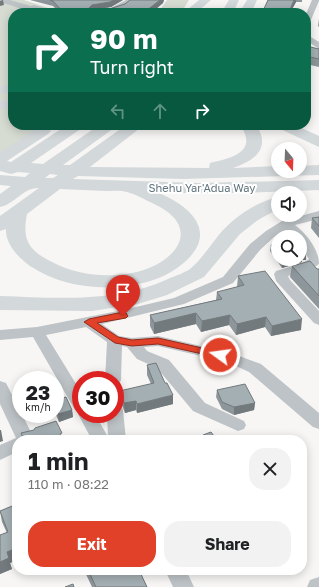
<!DOCTYPE html>
<html lang="en">
<head>
<meta charset="utf-8">
<style>
	body { margin:0; font-family:"Golos Text",sans-serif; background:#f2f2f2; color:#202124; height:100vh; display:flex; flex-direction:column; font-size:15px; white-space:nowrap }
	* { box-sizing:border-box; margin:0 }
	p { font-size:13px; color:#757577 }
	.icon { flex:none; width:22px; height:22px; fill:none; stroke:currentColor; stroke-width:2; stroke-linecap:round; stroke-linejoin:round }
	.map { position:relative; flex:1; overflow:hidden }
	.sheet { position:absolute; left:12px; top:435px; width:295px; height:140px; display:flex; flex-direction:column; background:#fff; border-radius:16px; box-shadow:0 2px 10px #0003 }
	.sheet>* { flex:none }
	.hud { position:absolute; left:8px; top:8px; width:303px; height:122px; border-radius:16px; box-shadow:0 2px 10px #0003; background:#0b6e4f; color:#fff; overflow:hidden }
	.needle { width:26px; rotate:161deg }
	.tools { position:absolute; left:271px; top:142px; display:grid; gap:8px }
	.tools a { display:grid; place-items:center; width:36px; height:36px; border-radius:50%; background:#fff; box-shadow:0 2px 10px #0003; font-size:20px }
	.speed { position:absolute; left:12px; top:371px; display:flex; gap:8px; font-size:20px; font-weight:700; text-align:center }
	.speed>* { display:grid; place-content:center; width:52px; height:52px; border-radius:50%; background:#fff; box-shadow:0 2px 10px #0003; line-height:1 }
	.speed small { font-size:10px; font-weight:400 }
	.speed .limit { border:6px solid #d22; background:#fff; color:#111 }
	.pin { position:absolute; display:grid; place-items:center; width:34px; height:34px; color:#fff; margin:-41px -17px; border-radius:50% 50% 50% 0; rotate:-45deg; box-shadow:0 0 4px #0007 }
	.pin .icon { rotate:45deg }
	.me { position:absolute; width:44px; margin:-22px; rotate:284deg; stroke-linejoin:round; filter:drop-shadow(0 0 3px #0008) }
	.turn { display:flex; align-items:center; gap:14px; height:84px; padding:0 16px; font-size:18px }
	.turn .icon { width:52px; height:52px; stroke-width:2.5 }
	.turn b { display:block; font-size:28px; line-height:34px }
	.lanes { display:flex; align-items:center; height:38px; padding:0 16px; background:#0003; justify-content:center; gap:20px; direction:ltr }
	.lanes .off { opacity:.35 }
	.round { display:grid; place-items:center; flex:none; width:42px; height:42px; border-radius:16px; background:#f2f2f2 }
	.head { display:flex; align-items:center; justify-content:space-between; height:68px; padding:0 16px }
	h1 { font-size:24px; font-weight:700; line-height:30px }
	.button { display:flex; gap:8px; margin-top:auto; padding:8px 16px }
	.button a { flex:1; height:46px; border-radius:16px; background:#e14129; color:#fff; font-size:16px; font-weight:700; line-height:46px; text-align:center }
	.button a+a { background:#f2f2f2; color:#202124 }
	.map>svg:first-child { display:block }
	.green { fill:#d7dcd3 }
	.lines { fill:none; stroke-linecap:round; stroke-linejoin:round }
	.minor { fill:#bdc3c6; fill-rule:evenodd }
	.highway { fill:#d3d8db; fill-rule:evenodd }
	.wall { fill:#8d969a }
	.shaded-wall { fill:#737a7d }
	.building { fill:#a4afb3; stroke:#737a7d }
	.route { fill:#e14129; stroke:#922a1b }
	.labels { text-anchor:middle; dominant-baseline:central; stroke-width:4; stroke-linejoin:round; paint-order:stroke }
	.street-label { font-size:11px; fill:#62757e; stroke:#fff }
</style>
</head>
<body>
<div class="map">
<svg width="319" height="587" viewBox="0 0 319 587">
	<rect width="100%" height="100%" fill="#f7f6f4"/>
	<path class="green" d="M0 0H24L54 10 58 13H13V125H43L0 154Z
		M167 0H189L181 13H158Z"/>
	<g class="lines">
		<path class="minor" d="M0 0H10L31 6 34 5 59 13H35L0 2Z
			M126 0H134C123 13 107 13 91 13L92 11 111 8Z
			M312 0H319V1L310 22 306 24V14Z
			M306 34 319 42V49L306 40Z
			M319 211V219L295 225C307 234 319 250 319 264L312 269 288 276 290 280 319 311V325L314 323 276 281 274 274 276 271 303 263 309 259 300 246V237H294L286 230 274 237 260 250 233 283 184 304 102 324 119 336 132 338 158 336 231 353 261 364 319 413V429L313 427 249 372 227 362 158 346 144 347 147 351 169 360 205 403 244 421 246 425 244 429 238 431 193 411 157 368 137 359 127 347 122 346 121 380 119 384 115 385V380H105L107 342 86 327 46 335 81 392V414H95L108 437 107 414H115V404L121 406 123 410 126 440H92L78 414 79 411 75 410 33 337 0 340V330L37 327 123 310 174 298 223 277 250 244 266 231 282 221Z
			M0 381 6 383 35 440H17V452L0 460V445L16 438 0 404Z
			M165 570H186L194 587H173Z
			M319 577V587H307L310 580Z"/>
		<path class="highway" d="M199 0H211L197 12H189L187 10Z
			M229 0H239L233 13H221Z
			M247 0H257L251 13H239Z
			M13 84V92L0 94V86Z
			M0 100 13 103V111L0 108Z
			M67 125H85L82 128 31 163 43 164 99 125H117L114 128 63 165H70L126 125H144L90 167 209 168 210 163C231 158 259 152 240 125H256C272 148 254 161 233 168L278 166V171H300V166L319 165V175L183 179 78 176 73 179 199 183 319 180V190L239 193H159C188 205 218 230 187 260 178 268 168 275 156 279 117 293 66 290 30 266 19 258 5 244 6 229L0 231V216L39 188C24 187 15 204 0 207V194L11 186 0 185V175L25 177 30 173 18 172 11 174 0 171V152L38 128 43 126 48 128 51 131 48 134 7 161 11 162ZM50 174 58 175 53 178H45ZM60 189C75 190 90 190 106 191 112 191 121 190 127 192 135 194 144 199 152 203 206 227 175 265 132 273 105 278 77 275 52 262 28 250 22 240 27 214Z
			M275 125H295L319 136V147L278 128Z
			M278 197V209L258 220 240 234 204 277 167 295 138 304 92 311 0 310V296C57 298 115 303 168 279 175 276 184 273 190 269 201 260 209 247 218 236 232 218 256 202 278 197Z"/>
	</g>
	<path class="wall" d="M30 0H123L111 7 98 9H109L125 4 130 0H164L163 3 151 13H60L53 6Z
		M268 0H302V2H296L290 13H262Z
		M319 19V27L318 26Z
		M306 46 319 49V67L306 64Z
		M319 217V238L311 228 312 218Z
		M278 243V259H300L306 253V260H302V262L282 268 270 251 271 245Z
		M292 266 317 269H319V309L290 277Z
		M238 276 301 330 271 336 265 327 236 335 229 325 201 332 196 324 154 334 150 326V315L216 300 217 292 237 287Z
		M147 365 173 404 137 413 136 410 125 413 122 405 115 402V392L151 384 147 375Z
		M217 390 255 403 254 410 234 415 222 409 216 397Z
		M55 400 72 410 73 417 59 422 55 413Z
		M203 435 217 440H202Z
		M17 504V560L10 563 12 569 0 574V535L7 533 2 522 0 511Z
		M84 570H139L147 587H92Z"/>
	<path class="shaded-wall" d="M3 0 4 5 0 6V1Z
		M114 0H123L111 7 92 10 89 8 92 5Z
		M160 0H164L163 3 151 13H146V11Z
		M294 0H296V2L290 13H288Z
		M306 253V260H302V262L282 268V262L292 259H300V257L302 255Z
		M196 313V324L154 334V323Z
		M230 315 229 325 201 332 202 321Z
		M266 317 265 327 236 335 237 324Z
		M302 319 301 330 271 336 272 326Z
		M173 395V404L137 413V404Z
		M136 401V410L125 413 124 403Z
		M255 403 254 410 234 415V407Z
		M72 410 73 417 59 422 58 414Z
		M0 430H1L3 441 0 442Z
		M17 548V560L10 563 12 569 0 574V562L7 552Z"/>
	<path class="building" d="M50 0H114L110 2 92 5 89 8 109 9 125 4 130 0H160L146 11 151 12 149 13H64L53 1Z
		M268 0H294L289 12 285 11 284 13H262Z
		M306 46 319 49V59L306 56Z
		M319 217V226L312 218Z
		M278 243V256L271 245Z
		M300 245 306 253 302 255 303 256 300 257Z
		M280 259H292L282 262Z
		M310 261 317 269H319V296L292 266Z
		M265 271 302 319 272 326 266 317 237 324 230 315 202 321 196 313 154 323 150 315 222 299 217 292 244 285 238 276Z
		M156 363 165 383H167L173 395 137 404 136 401 124 403 122 396 115 393V392L154 383 147 365Z
		M245 384 255 403 234 407 222 402 217 390Z
		M66 397 72 410 58 414 55 408V400Z
		M56 421 62 433 60 434 63 440H24L21 433 34 430 35 428Z
		M211 432 217 440H206L203 435Z
		M17 504V548L7 552 9 558 0 562V535L8 532 0 511Z
		M88 570H139L147 587H96Z
		M73 584 74 587H65Z"/>
	<path class="route" d="M123 312 126 313 128 316 126 318 97 323 118 337 132 340 158 338 220 352 225 355 220 358 158 344 132 346 115 343 84 322 89 319Z"/>
	<g class="labels">
		<g class="street-label">
			<text x="202" y="187">Shehu Yar'Adua Way</text>
		</g>
	</g>
</svg>
<div class="tools">
<a><svg class="needle" viewBox="-14 -14 28 28"><path d="M0-13l5 13h-10z" fill="#e53935"/><path d="M0 13l5-13h-10z" fill="#757577"/></svg></a>
<a><svg class="icon" aria-label="sound" viewBox="0 0 24 24"><path d="M4 9h4l5-4v14l-5-4H4zM17 9q2 3 0 6"/></svg></a>
<a><svg class="icon" aria-label="search" viewBox="0 0 24 24"><circle cx="10" cy="10" r="6"/><path d="M15 15l6 6"/></svg></a>
</div>
<div class="speed"><div>23<small>km/h</small></div><div class="limit">30</div></div>
<div class="pin" style="left:123px;top:316px;background:#d93025"><svg class="icon" aria-label="arrive" viewBox="0 0 24 24"><path d="M6 21V4h12l-3 4 3 4H6"/></svg></div>
<svg class="me" style="left:220px;top:355px" viewBox="-20 -20 40 40"><circle r="17" fill="#e14129" stroke="#fff" stroke-width="3"/><path d="M0-11L8 9 0 5-8 9z" fill="#fff"/></svg>
<div class="hud">
<div class="turn"><svg class="icon" aria-label="right" viewBox="0 0 24 24"><path d="M7 20v-9h11M14 6l5 5-5 5"/></svg><div><b>90 m</b>Turn right</div></div>
<div class="lanes"><svg class="icon off" aria-label="left" viewBox="0 0 24 24"><path d="M17 20v-9H6M10 6l-5 5 5 5"/></svg><svg class="icon off" aria-label="ahead" viewBox="0 0 24 24"><path d="M12 20V5M6 11l6-6 6 6"/></svg><svg class="icon" aria-label="right" viewBox="0 0 24 24"><path d="M7 20v-9h11M14 6l5 5-5 5"/></svg></div>
</div>
<section class="sheet">
<div class="head"><div><h1>1 min</h1><p>110 m · 08:22</p></div><a class="round"><svg class="icon" aria-label="close" viewBox="0 0 24 24"><path d="M6 6l12 12M18 6L6 18"/></svg></a></div>
<div class="button"><a>Exit</a><a>Share</a></div>
</section>
</div>
</body>
</html>
